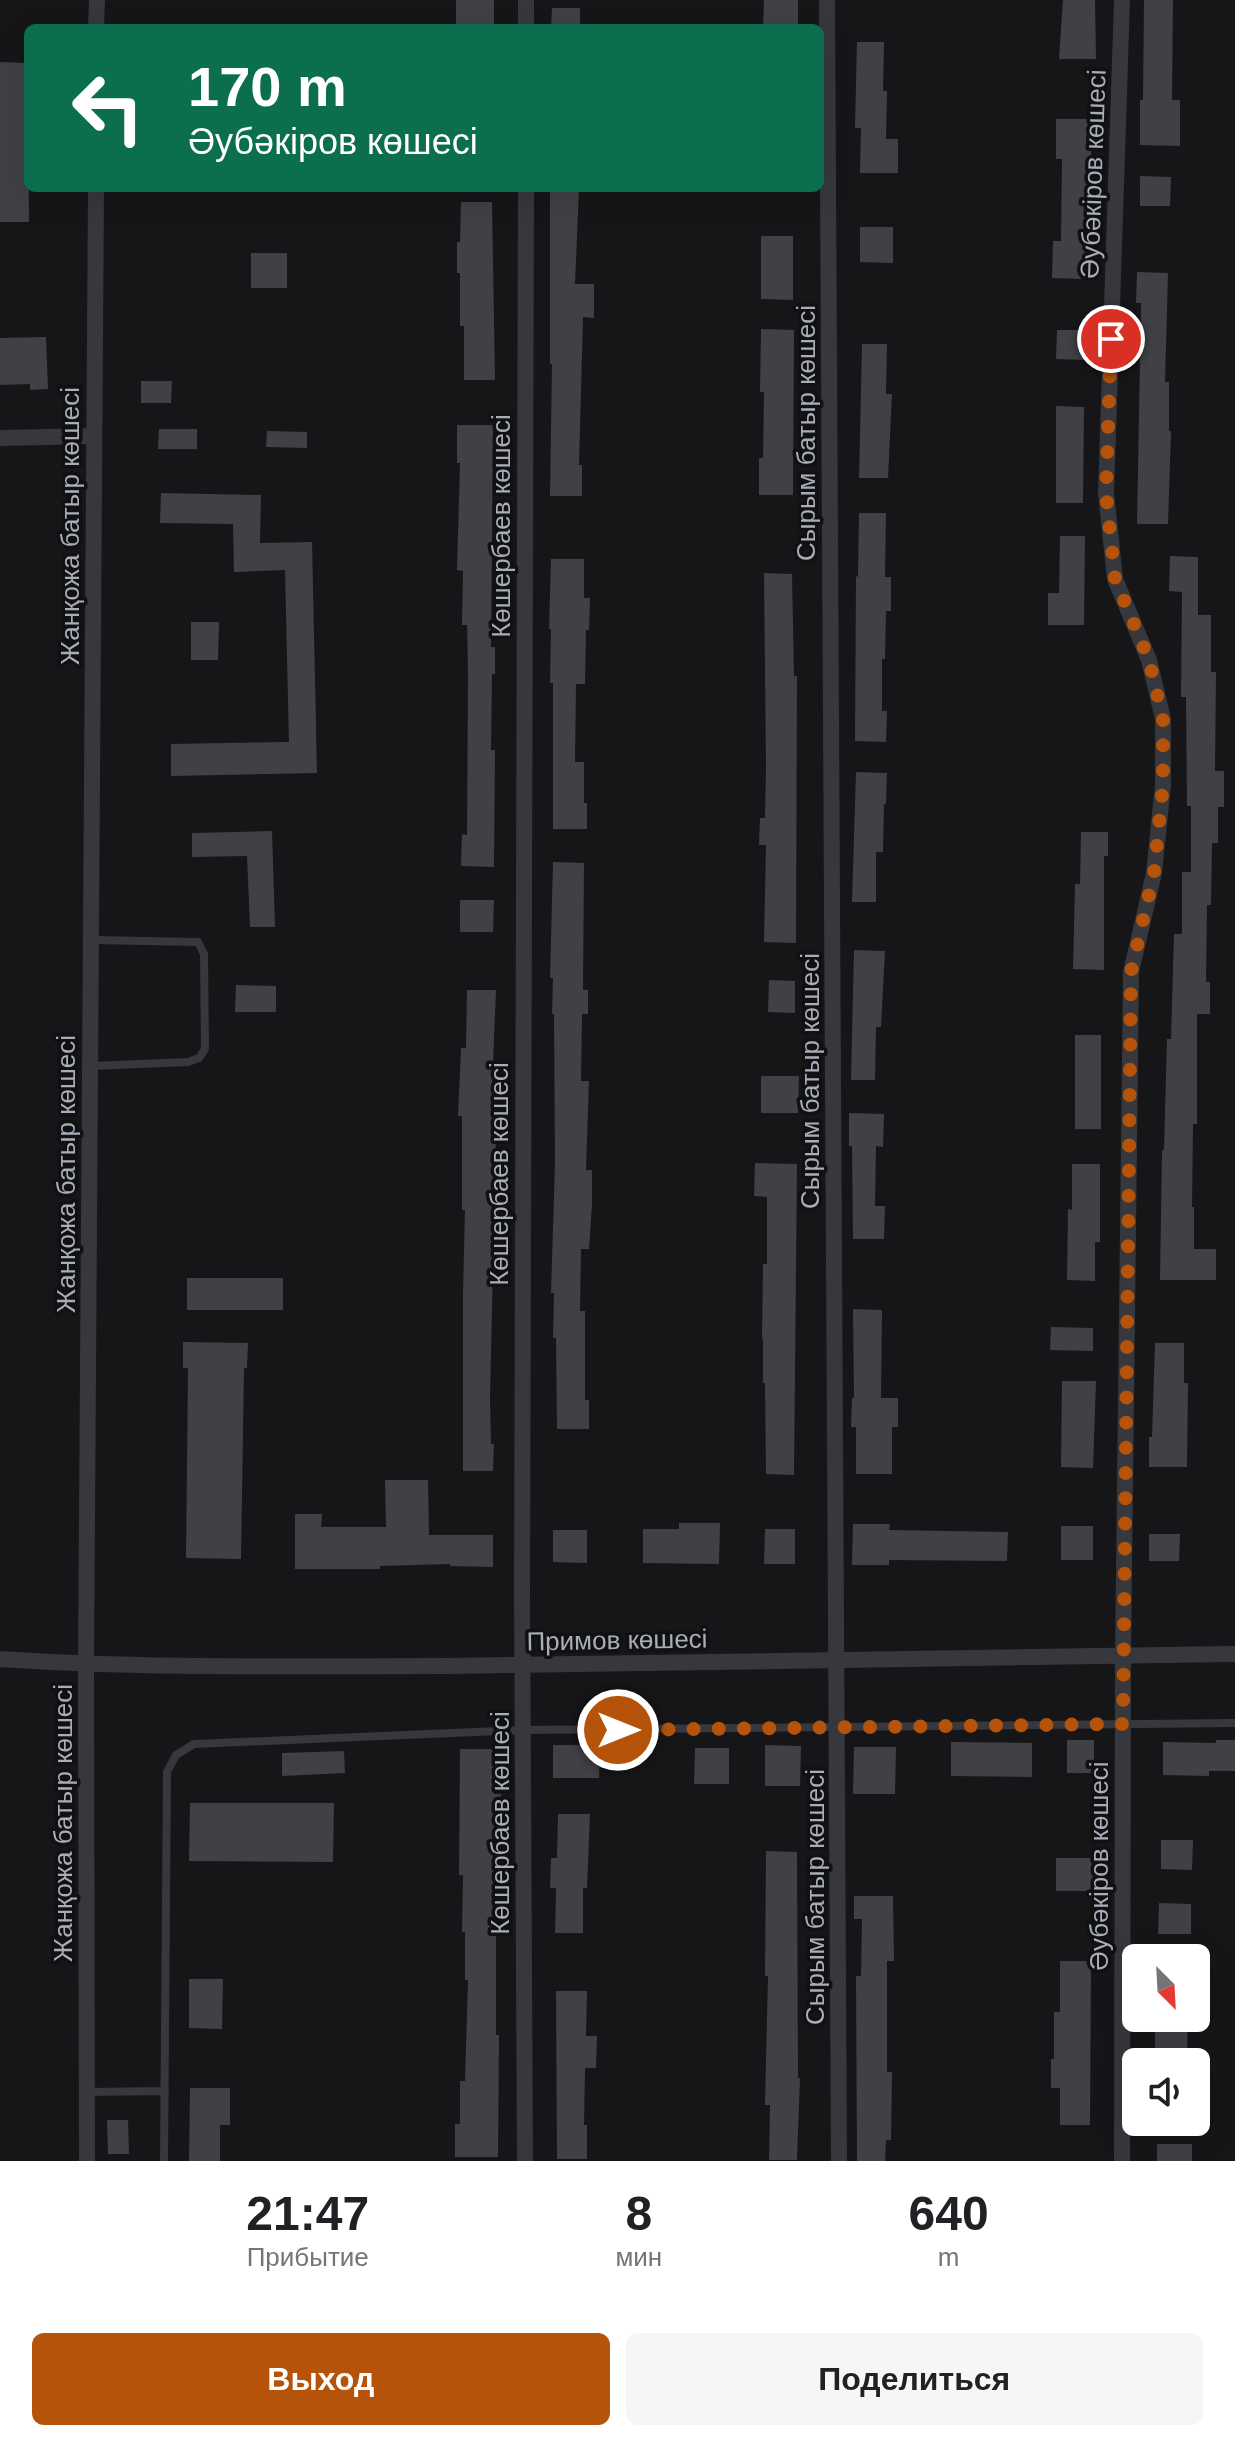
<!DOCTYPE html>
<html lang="ru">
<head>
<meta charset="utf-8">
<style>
	body { margin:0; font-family:Helvetica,sans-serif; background:#f6f6f6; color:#202124; height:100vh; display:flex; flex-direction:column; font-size:30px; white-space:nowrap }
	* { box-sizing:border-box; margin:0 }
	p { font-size:26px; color:#757577 }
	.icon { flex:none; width:44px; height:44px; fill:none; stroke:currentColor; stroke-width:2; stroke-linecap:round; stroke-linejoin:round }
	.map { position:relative; height:2161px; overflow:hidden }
	.details { display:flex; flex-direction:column; background:#fff; flex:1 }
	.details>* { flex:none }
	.guide { position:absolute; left:24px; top:24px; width:800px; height:168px; border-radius:12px; box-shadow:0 8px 32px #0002; background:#0b6e4f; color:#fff; overflow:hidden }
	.needle { width:52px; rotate:156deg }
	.controls { position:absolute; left:1122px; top:1944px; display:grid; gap:16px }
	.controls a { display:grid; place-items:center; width:88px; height:88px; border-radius:12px; background:#fff; box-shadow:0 8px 32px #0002; font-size:40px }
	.pin { position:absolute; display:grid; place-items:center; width:68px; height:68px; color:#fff; margin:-34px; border:4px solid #fff; border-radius:50%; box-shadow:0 2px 8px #0007 }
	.me { position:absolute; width:88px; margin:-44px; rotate:90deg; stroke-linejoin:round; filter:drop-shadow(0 0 6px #0008) }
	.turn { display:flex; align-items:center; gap:28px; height:168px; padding:0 32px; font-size:36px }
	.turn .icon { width:104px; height:104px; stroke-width:2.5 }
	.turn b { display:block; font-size:56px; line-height:68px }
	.eta { display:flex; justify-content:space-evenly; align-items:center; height:136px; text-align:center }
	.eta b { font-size:48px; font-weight:600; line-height:56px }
	.cta { display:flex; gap:16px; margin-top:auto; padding:16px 32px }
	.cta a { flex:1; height:92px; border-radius:12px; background:#b45309; color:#fff; font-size:32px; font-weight:600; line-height:92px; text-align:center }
	.cta a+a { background:#f6f6f6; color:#202124 }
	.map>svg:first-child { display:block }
	.building { fill:#404145 }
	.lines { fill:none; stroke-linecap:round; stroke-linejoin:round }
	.lane { stroke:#37383d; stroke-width:8 }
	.street { stroke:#37383d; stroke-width:16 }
	.route { stroke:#b45309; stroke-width:14; stroke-dasharray:0 25.2 }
	.labels { text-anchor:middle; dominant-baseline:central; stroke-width:7; stroke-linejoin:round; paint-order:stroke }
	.street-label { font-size:26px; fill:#a8adb8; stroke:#111113 }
</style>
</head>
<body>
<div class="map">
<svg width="1235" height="2161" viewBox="0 0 1235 2161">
	<rect width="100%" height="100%" fill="#161618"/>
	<path class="building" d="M456 0H494V27L456 26Z
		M764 0H798V28H763Z
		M1063 0H1095L1096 59H1059Z
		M1144 0H1173L1172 100H1180V146L1140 145V100H1143Z
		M552 8H580V28H551Z
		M857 42H884L883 91H887L886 139H898V173H860L861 128H855Z
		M0 62 28 63 29 222H0Z
		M1056 119H1091V215H1086L1085 279 1052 278 1053 241H1061L1062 159H1056Z
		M1140 176 1171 177 1170 206H1140Z
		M550 188H579L575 284H594V318L583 317 579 465H582V496H550L552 364H550Z
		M461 202H492L495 380H464V326H460V273H457V242H460Z
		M860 227H893V263L860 262Z
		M761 236H793V300L761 299Z
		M251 253H287V288H251Z
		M1137 272 1168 273 1165 382H1169V431H1171L1168 524H1137L1141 303H1136Z
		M761 329 794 330 793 495H759V458H763L764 392H760Z
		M1057 330H1085V360L1056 359Z
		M46 337 48 389 30 390V384L0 385V338Z
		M862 344H887L886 394H892L888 478H859Z
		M141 381H172L171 403H141Z
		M1056 406 1084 407 1083 503H1056Z
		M457 425H493L491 647H495V674H492L491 750H495L494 867 461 866 462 834 467 835 468 674 467 625H462L463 571 457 570 460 463H457Z
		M159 429H197V449H158Z
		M267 431 307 432V448L266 447Z
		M161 493 261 495 260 543 312 542 317 773 171 776V744L289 742 285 570 234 572 233 524 160 523Z
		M859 513H886L885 577H891V611H886L885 659H882V711H887L886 742 855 741 856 576 858 577Z
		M1060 536H1085L1084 625H1048V593H1059Z
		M1170 556 1198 557V615H1211V672H1216L1215 771H1224V807H1218V843H1212L1211 905H1207L1206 982H1210V1014H1197V1124H1193L1192 1207H1194V1249H1216V1280H1160L1162 1150H1164L1167 1039H1171L1174 934H1182V872H1191V806H1187L1186 697H1181L1182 592 1169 591Z
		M551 559H584V598H590L589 630H586L585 684H576L575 762H584V803H587V829H553V683H550L551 629H549Z
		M764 573 792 574 794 676H797L796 943 764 942 766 845H759L760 818H765L766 767Z
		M191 622H219L218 660H191Z
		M856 772 887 773 886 804H884L883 852H876V902H852Z
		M272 831 275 927H250L247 856 192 857V833Z
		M1081 832H1108V856H1104V970L1073 969 1075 884H1080Z
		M553 862 584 863 583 990H588V1014H582L581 1081H589L586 1170H592V1204L589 1249H581L580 1311H585V1400H589V1429H557L556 1338H553L554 1293H551L555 1163 554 1014H552L553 978H550Z
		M460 900H494L493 932H460Z
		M854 950 885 951 881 1027H876L875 1080H851Z
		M769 980 795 981V1013L768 1012Z
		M236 985 276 986V1012H235Z
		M467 990H496L492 1088H494L496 1132 490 1398 491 1444H494L493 1471H463V1293L465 1210H462V1116H458L461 1048H466Z
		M1075 1035H1101V1129H1075Z
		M761 1076H799L798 1113H761Z
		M849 1113 884 1114 883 1147 876 1146 875 1206H885L884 1239H853L852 1146H849Z
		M755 1163 797 1164 794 1475 766 1474 765 1383H763V1339H762L763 1264H767V1197L754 1196Z
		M1072 1164H1100V1242H1095V1281L1067 1280 1068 1209 1072 1210Z
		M187 1278H283V1310H187Z
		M853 1309 882 1310 881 1398H898V1427H892V1474H856V1427H851L852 1398H854Z
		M1051 1327 1093 1328V1351L1050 1350Z
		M183 1342 248 1343 247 1368H244L241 1559 186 1558 188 1368H183Z
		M1155 1343H1184V1383H1188L1187 1467H1149V1437H1152Z
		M1062 1381H1096L1093 1468 1061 1467Z
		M385 1480H428L429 1535H493V1567L450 1566V1564L380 1566V1569H295V1514H322L321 1527H386Z
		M679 1523H720L719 1564 643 1563V1529H679Z
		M853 1524H890L889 1530 1008 1532 1007 1561 889 1560V1565H852Z
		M1061 1526H1093V1560H1061Z
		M765 1529H795V1564H764Z
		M553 1530H587V1563L553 1562Z
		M1149 1534H1180L1179 1561H1149Z
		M1067 1740H1094V1773H1067Z
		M1216 1740H1235V1771H1209V1776L1163 1775V1742L1216 1743Z
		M951 1742 1032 1743V1777L951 1776Z
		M553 1745H600L599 1778H553Z
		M765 1745 801 1746 800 1786H765Z
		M854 1747H896L895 1794H853Z
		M695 1748H729V1784H694Z
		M460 1749H494V1794H501L500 1832H497L496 1933V2035H499L498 2157H455V2124H460V2081H465L468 1980H465V1932H462L463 1875H459Z
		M344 1751 345 1773 282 1776V1753Z
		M190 1803H334L333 1862 189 1861Z
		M558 1814H590L587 1888H583V1933H555L556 1888H550L551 1858H557Z
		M1161 1840H1193L1192 1870 1161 1869Z
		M766 1851 797 1852 798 2078H800L797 2160H769L770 2105H765L768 1976H765Z
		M1056 1858H1094V1891H1056Z
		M854 1896H893L894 1961H887V2072H892L891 2140H886L885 2161H857L856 1976H861L862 1919H854Z
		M1159 1903 1191 1904V1934H1158Z
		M1060 1961H1091L1090 2125H1060V2088H1051V2059H1054V2012H1060Z
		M189 1979H223L222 2029 189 2028Z
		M556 1991H587L586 2036H597L596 2068H585L584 2125H587V2159H557Z
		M1155 2018H1188L1187 2053H1155Z
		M190 2088H230V2125H220V2161H189Z
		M107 2120H128L129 2154H108Z
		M1157 2144H1192V2161H1157Z"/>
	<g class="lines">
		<path class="lane" d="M91 1066 188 1062 199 1058 205 1049 204 954 198 942 92 940
			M87 2092 165 2091
			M164 2161 167 1772 176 1755 194 1744 523 1730 1235 1723"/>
		<path class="street" d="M827 0 839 2161
			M96 28 97 0
			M526 28V0
			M0 438 94 436
			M0 1659C149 1669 298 1666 447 1666 709 1664 972 1658 1235 1654
			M87 2161 86 1665 96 188
			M525 2161 522 1593 526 188
			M1122 2161 1123 1656 1131 972 1154 873 1163 785V719L1149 660 1115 579 1106 493 1122 0"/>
	</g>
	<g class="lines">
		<path class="route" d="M618 1730 1123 1724 1131 972 1154 873 1163 785V719L1149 660 1115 579 1106 493 1111 339"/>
	</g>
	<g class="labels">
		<g class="street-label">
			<text transform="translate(1093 174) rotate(-88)">Әубәкіров көшесі</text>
			<text transform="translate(806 433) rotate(-90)">Сырым батыр көшесі</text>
			<text transform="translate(70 526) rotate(-90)">Жанқожа батыр көшесі</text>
			<text transform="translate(501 526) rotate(-90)">Көшербаев көшесі</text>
			<text transform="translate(810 1081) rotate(-90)">Сырым батыр көшесі</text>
			<text transform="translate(66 1174) rotate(-90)">Жанқожа батыр көшесі</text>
			<text transform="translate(499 1174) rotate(-90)">Көшербаев көшесі</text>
			<text transform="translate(617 1640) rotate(-1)">Примов көшесі</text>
			<text transform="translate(63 1823) rotate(-90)">Жанқожа батыр көшесі</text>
			<text transform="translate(500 1823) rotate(-90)">Көшербаев көшесі</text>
			<text transform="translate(1099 1866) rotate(-90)">Әубәкіров көшесі</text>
			<text transform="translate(815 1897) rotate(-90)">Сырым батыр көшесі</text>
		</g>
	</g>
</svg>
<div class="controls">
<a><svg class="needle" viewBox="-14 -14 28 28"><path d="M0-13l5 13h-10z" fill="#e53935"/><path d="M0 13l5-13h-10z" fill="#757577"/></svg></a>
<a><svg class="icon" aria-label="sound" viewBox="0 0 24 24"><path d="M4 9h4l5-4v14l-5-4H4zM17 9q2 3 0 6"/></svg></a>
</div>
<div class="pin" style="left:1111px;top:339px;background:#d93025"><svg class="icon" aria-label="arrive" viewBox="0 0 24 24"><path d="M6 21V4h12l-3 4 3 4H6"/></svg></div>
<svg class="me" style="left:618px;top:1730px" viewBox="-20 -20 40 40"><circle r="17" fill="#b45309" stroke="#fff" stroke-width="3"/><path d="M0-11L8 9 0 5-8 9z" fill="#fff"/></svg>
<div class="guide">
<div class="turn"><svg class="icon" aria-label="left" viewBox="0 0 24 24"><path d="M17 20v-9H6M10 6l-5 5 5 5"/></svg><div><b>170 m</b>Әубәкіров көшесі</div></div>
</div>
</div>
<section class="details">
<div class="eta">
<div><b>21:47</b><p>Прибытие</p></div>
<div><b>8</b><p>мин</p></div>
<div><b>640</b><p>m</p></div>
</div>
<div class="cta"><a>Выход</a><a>Поделиться</a></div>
</section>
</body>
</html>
